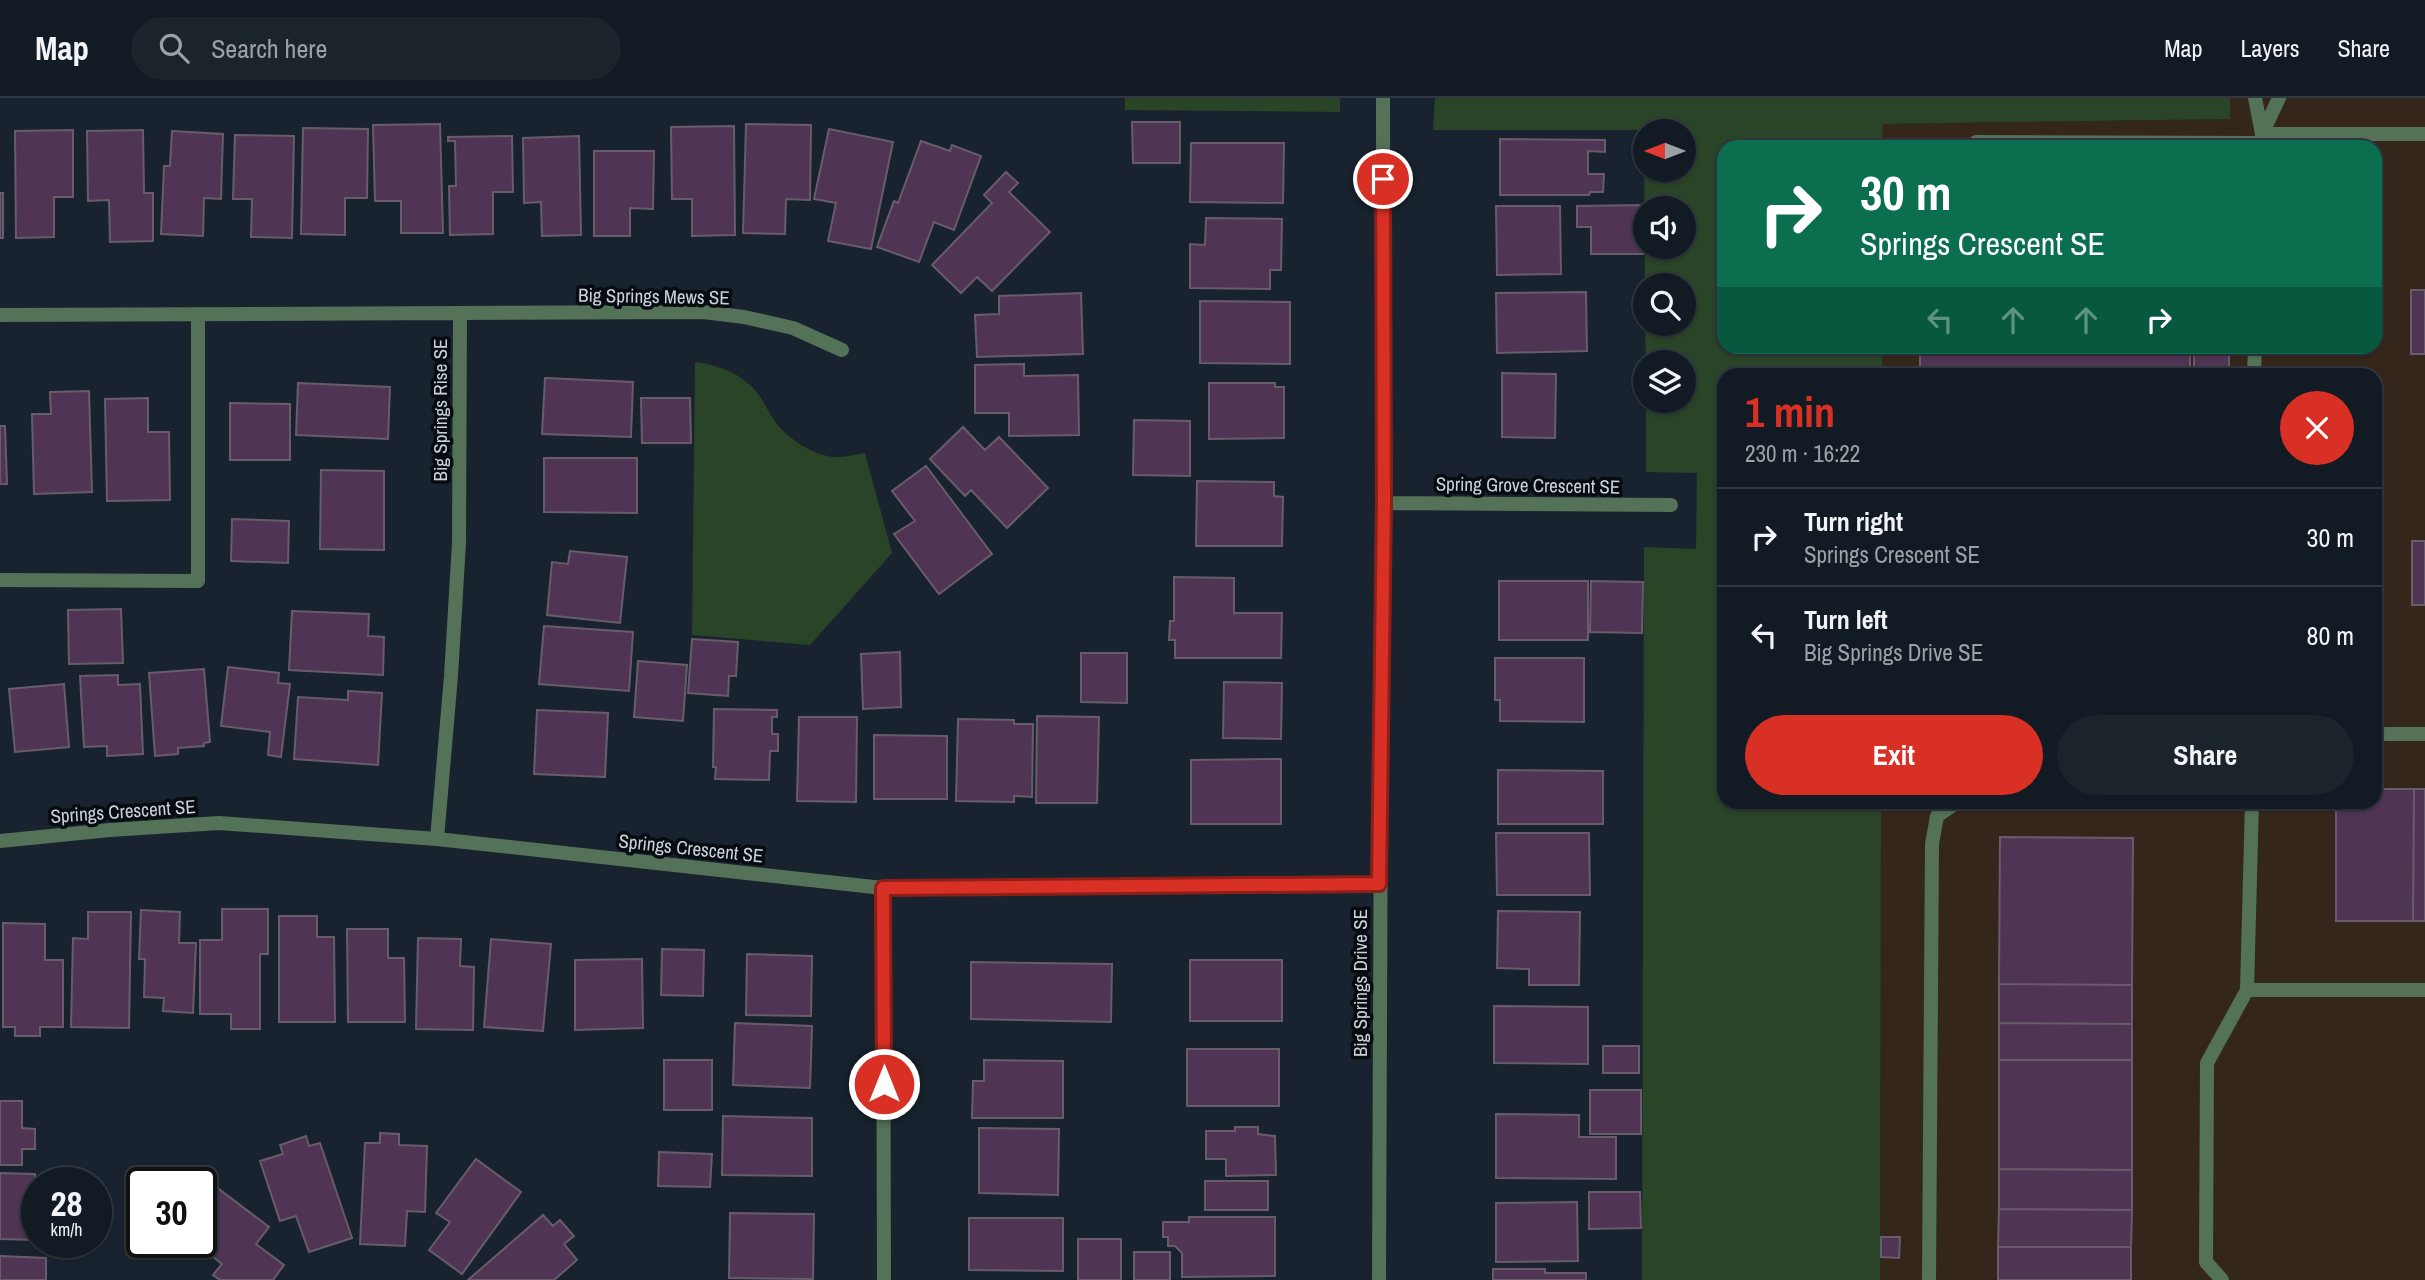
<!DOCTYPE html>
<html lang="en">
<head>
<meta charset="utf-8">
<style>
	body { margin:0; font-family:"Archivo Narrow",sans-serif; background:#1b232b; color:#f1f3f6; height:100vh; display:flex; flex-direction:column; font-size:26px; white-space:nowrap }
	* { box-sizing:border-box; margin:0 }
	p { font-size:23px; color:#9ca1a6 }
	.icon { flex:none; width:38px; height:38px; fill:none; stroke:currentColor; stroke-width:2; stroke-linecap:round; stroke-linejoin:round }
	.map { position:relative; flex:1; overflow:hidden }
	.details { position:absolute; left:1717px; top:270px; width:665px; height:441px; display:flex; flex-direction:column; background:#121a23; border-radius:21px; box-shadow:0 2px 5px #0004,0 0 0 2px #313841 }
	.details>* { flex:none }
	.hud { position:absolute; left:1717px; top:42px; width:665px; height:214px; border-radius:21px; box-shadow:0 2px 5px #0004,0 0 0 2px #313841; background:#0b6e4f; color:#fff; overflow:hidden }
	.needle { width:46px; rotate:270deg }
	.buttons { position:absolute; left:1633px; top:21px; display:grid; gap:14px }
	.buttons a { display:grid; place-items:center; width:63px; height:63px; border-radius:50%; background:#121a23; box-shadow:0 2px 5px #0004,0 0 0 2px #313841; font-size:35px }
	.speed { position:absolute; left:21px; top:1069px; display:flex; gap:14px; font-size:35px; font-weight:700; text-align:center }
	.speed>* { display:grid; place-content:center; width:91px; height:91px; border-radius:50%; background:#121a23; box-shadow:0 2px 5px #0004,0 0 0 2px #313841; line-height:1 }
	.speed small { font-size:18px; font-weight:400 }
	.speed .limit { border:4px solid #111; border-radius:10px; background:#fff; color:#111 }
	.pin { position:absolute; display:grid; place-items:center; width:60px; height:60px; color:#fff; margin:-30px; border:4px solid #fff; border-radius:50%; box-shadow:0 2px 7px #0007 }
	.me { position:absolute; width:77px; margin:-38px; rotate:0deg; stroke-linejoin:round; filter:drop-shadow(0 0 5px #0008) }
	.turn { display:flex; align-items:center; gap:24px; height:147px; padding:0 28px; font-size:32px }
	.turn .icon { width:91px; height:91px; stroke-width:2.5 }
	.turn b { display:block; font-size:49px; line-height:60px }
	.lanes { display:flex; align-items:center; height:66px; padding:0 28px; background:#0003; justify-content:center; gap:35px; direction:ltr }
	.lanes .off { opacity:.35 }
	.round { display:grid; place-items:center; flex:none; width:74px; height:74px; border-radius:37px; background:#1b232b }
	.headline { display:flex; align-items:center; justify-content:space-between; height:119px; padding:0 28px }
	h1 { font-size:42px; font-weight:800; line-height:52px; color:#d93025 }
	.primary-button { display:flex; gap:14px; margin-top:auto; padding:14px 28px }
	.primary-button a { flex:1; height:80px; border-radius:42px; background:#d93025; color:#fff; font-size:28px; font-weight:800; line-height:80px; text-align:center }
	.primary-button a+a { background:#1b232b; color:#f1f3f6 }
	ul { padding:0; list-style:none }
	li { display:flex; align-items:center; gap:21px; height:98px; padding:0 28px; border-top:2px solid #313841 }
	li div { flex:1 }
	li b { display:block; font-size:26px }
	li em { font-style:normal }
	header { display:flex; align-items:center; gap:42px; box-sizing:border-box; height:98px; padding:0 35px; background:#121a23; border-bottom:2px solid #313841 }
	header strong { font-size:33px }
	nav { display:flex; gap:38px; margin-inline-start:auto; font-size:24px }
	.search { width:490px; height:63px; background:#1b232b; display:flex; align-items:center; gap:18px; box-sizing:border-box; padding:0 24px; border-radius:38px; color:#9ca1a6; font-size:26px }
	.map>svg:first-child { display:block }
	.commercial { fill:#35261b }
	.green { fill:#2a4427; fill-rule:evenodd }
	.building { fill:#4f3454; stroke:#685c6b; stroke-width:2 }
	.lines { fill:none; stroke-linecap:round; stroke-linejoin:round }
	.service { stroke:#537258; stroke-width:14 }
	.minor { stroke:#537258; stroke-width:14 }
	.route-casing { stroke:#8d1f18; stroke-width:18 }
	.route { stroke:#d93025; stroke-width:12 }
	.labels { text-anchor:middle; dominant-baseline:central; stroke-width:7; stroke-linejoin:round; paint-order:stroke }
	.street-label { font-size:19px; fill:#cbd2db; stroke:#070c11 }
</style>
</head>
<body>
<header>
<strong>Map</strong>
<div class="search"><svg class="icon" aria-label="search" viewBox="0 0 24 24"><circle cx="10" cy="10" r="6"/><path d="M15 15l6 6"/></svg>Search here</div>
<nav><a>Map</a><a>Layers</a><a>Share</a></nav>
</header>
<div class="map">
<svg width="2425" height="1182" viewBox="0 0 2425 1182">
	<rect width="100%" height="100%" fill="#18232f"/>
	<path class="commercial" d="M2230 0H2425V1182H1880L1881 704H2375V276H1882V249L2375 248V49H1882V26L2230 21Z"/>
	<path class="green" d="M1125 0H1340V14L1125 12Z
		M1435 0H2230V21L1883 26 1882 49H1724V248L1882 249V276H1724V704H1881L1880 1182H1642L1644 449 1696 451 1697 375 1646 374V303H1684V264H1646L1645 226H1684V187H1645L1644 32H1433ZM1645 33H1684V72H1645ZM1645 110H1684V149H1645Z
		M695 264C714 266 734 273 749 286 760 295 766 310 774 322 785 338 808 354 827 358 840 361 853 357 865 355L892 455 810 547 692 537Z"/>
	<path class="building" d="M1132 24H1180V65H1133Z
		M440 26 443 135H401V103H375L373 27Z
		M746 26 811 27 810 102 786 101 785 136 743 135Z
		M734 28 735 137 692 138V101H672L671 29Z
		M303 30 368 31 367 100H345V137L301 136Z
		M829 31 893 44 871 151 828 143 836 105 814 101Z
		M73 32V99H54V139L16 140 15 33Z
		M143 32 144 95H153V143L110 144 109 102 88 103 87 33Z
		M172 33 223 36 221 101 204 100 203 138 161 136 164 68H170Z
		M235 37 294 38 292 140 251 139 252 101H233Z
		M512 38 513 94H493V136L450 137 449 88H456L455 43H448V39Z
		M579 38 581 137 542 138 541 104 524 105 523 40Z
		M1500 41 1605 42V54L1588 53V76H1604L1603 94H1590L1589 97H1500Z
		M921 43 950 53 952 47 981 58 954 132 934 124 919 164 877 149 894 103 898 105Z
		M1191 45H1284L1283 105 1190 104Z
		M594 53H654L653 111 630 110V138H594Z
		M1006 74 1018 85 1009 94 1050 134 992 193 977 179 961 195 932 167 992 105 984 97Z
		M0 95H3V140H0Z
		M1643 107V156H1591V129H1577V108Z
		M1496 108H1560L1561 176 1497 177Z
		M1206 120 1282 121 1281 172H1270V191L1190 190V146L1205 147Z
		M2411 192H2425V256H2411Z
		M1586 194 1587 253 1497 255 1496 195Z
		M1081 195 1083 256 977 259 975 217 999 216V198Z
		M1200 203 1290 204V266L1200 265Z
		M1920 248H2190V276H1920Z
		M2194 248H2229V276H2194Z
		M1024 266V278L1078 277 1079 337 1009 338V315H975V267Z
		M1502 275 1556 276 1555 340 1502 339Z
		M545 280 633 284 631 339 542 336Z
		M298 285 390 289 388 341 296 337Z
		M1209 285H1275V289H1284V340L1209 341Z
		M89 293 92 394 34 396 32 316H51L50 294Z
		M148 300V334H169L170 402 107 403 105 301Z
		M641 300H690L691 345H642Z
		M230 305 290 306V362H230Z
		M1134 322 1190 323V378L1133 377Z
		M0 328H5L7 386H0Z
		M963 329 985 352 999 339 1048 390 1007 430 971 392 965 398 930 361Z
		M544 360H637V415L544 414Z
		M926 368 992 456 939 496 894 436 915 423 892 393Z
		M321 372 384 373V452L320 451Z
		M1197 383 1274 384V398L1283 399 1282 448H1196Z
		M232 421 289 423 288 465 231 463Z
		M2412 443H2425V507H2412Z
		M570 453 627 459 620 525 547 517 552 464 568 466Z
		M1174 479 1234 480V515H1282L1281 560H1175V542H1169L1170 523H1174Z
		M1499 483H1588V542H1499Z
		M1591 483 1643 484 1642 535 1590 534Z
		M121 511 123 565 69 566 68 512Z
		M292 513 369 516 368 538 384 539 383 577 289 572Z
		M544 528 633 534 629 593 539 586Z
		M692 541 738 544 736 578H729L728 598 688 595Z
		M900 554 901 609 863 611 861 556Z
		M1081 555H1127V605L1081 604Z
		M1495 560H1584V624L1500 623V602H1495Z
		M638 563 687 567 683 623 634 619Z
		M228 569 279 575 278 585 290 586 281 659 268 657 270 634 221 628Z
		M204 571 210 644 204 645V648L178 650V656L155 658 149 575Z
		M118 577V587L140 586 143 656 107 658V648L84 649 80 578Z
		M1224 584 1282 585 1281 641 1223 640Z
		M64 586 69 649 15 654 9 591Z
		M348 593 382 595 378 667 294 661 298 599 348 602Z
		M714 611 777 612V619H772V636H778V653H770L769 682 715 681 716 669H713Z
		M537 612 608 615 605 679 534 676Z
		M1037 618 1099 619 1097 705H1036Z
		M799 619H857L856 704 797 703Z
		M958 621 1014 622V626H1033L1032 699 1014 698V704L956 703Z
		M874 637 947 638V701H874Z
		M1281 661V726H1191V662Z
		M1498 672 1603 673V726H1498Z
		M2375 691H2414L2413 823H2336V704H2375Z
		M2414 691H2425V823H2413Z
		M1496 735H1589L1590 797H1497Z
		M2000 739 2133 740 2132 887 1999 886Z
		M222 811H268V856H260V931H231V916H200V842H222Z
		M141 812 180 814 179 845H196L193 915 163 913 164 900 144 899 145 861H139Z
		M1498 813 1580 814 1579 887H1529V871L1497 870Z
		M88 814H131L129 930 71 929 73 840 88 841Z
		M279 818H317V839H334L335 924H279Z
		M3 825 45 826V862H63V929H40V938H15V929H3Z
		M347 831H388V860H404L405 924H348Z
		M418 840 461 841 460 868 474 869 473 932 416 931Z
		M491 841 551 846 543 933 484 929Z
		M662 851 704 852 703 898 661 897Z
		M747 856 812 858 811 918 746 917Z
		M642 861 643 930 575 932V862Z
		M1190 862H1282V923H1190Z
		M971 864 1112 866 1111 924 971 921Z
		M1999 886 2132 887V926L1999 925Z
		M1494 908 1588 909V966L1494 965Z
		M735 925 812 928 810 990 733 987Z
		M1999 925 2132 926V962H1999Z
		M1603 948H1639V975H1603Z
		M1187 951H1279V1008H1187Z
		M664 962H712V1012H664Z
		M984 962 1063 963V1020H972L973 983H984Z
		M1999 962H2132V1072L1999 1071Z
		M1590 992H1641V1036H1590Z
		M0 1003H22V1030L35 1031V1051H22V1067H0Z
		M1496 1016 1579 1017V1039H1616V1081L1496 1080Z
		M723 1018 812 1020V1078L722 1077Z
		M1235 1029H1258V1036L1275 1038 1276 1077 1226 1078V1061H1206V1033H1235Z
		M979 1030 1059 1031 1058 1097 979 1095Z
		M380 1035 399 1036V1047L427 1048 425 1114 407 1113 405 1148 360 1146 365 1045H380Z
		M306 1038 309 1048 320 1045 352 1140 309 1154 296 1118 280 1123 260 1063 283 1056 280 1047Z
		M659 1054 712 1056 710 1089 658 1088Z
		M476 1061 521 1094 462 1176 429 1152 450 1124 436 1115Z
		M1999 1071 2132 1072V1112L1999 1111Z
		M0 1075 35 1076 34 1142 0 1141Z
		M1205 1083H1268V1112H1205Z
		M215 1088 269 1129 256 1146 284 1167 273 1182H220L213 1177 222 1166 194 1144H201V1106Z
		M1589 1094H1640L1641 1130 1589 1131Z
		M1577 1104 1578 1163 1496 1164V1105Z
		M1999 1111 2132 1112 2131 1149H1998Z
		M730 1115 814 1116 813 1181 729 1180Z
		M543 1117 553 1128 560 1122 574 1138 564 1146 577 1162 554 1182H468Z
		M1189 1119H1275V1178L1182 1179V1155L1175 1148H1168V1139H1163V1124H1189Z
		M969 1120H1063V1173L969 1172Z
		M1881 1139H1900L1899 1160 1881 1159Z
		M1078 1141H1121V1182H1078Z
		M1998 1149H2131V1182H1998Z
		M1134 1154H1170V1182H1134Z
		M0 1158 46 1160V1182H0Z
		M1493 1171H1545V1175H1586V1182H1493Z"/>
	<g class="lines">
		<path class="service" d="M2255 0 2262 36V44
			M2262 36H2425
			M2262 36 2279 0
			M1976 44 2262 45
			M2254 276 2255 248
			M0 482 198 483V217
			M2375 636H2425
			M2247 892H2425
			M1929 1182 1932 746 1937 718 1956 705 1963 704
			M2222 1182 2206 1164 2207 965 2247 892 2252 704"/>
		<path class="minor" d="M0 217 703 214 744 219 793 230 842 252
			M1384 405 1671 407
			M437 741 451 578 459 445 460 216
			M0 743 110 732 219 725 437 741 883 790 1379 786
			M883 790 884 1182
			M1379 1182C1379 788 1384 394 1383 0"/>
	</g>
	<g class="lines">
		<defs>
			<path id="route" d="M884 986 883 790 1379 786 1384 405 1383 81"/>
		</defs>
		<use href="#route" class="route-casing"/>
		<use href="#route" class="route"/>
	</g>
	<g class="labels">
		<g class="street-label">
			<text transform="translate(654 198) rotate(1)">Big Springs Mews SE</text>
			<text transform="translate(440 312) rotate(-90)">Big Springs Rise SE</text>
			<text transform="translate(1528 387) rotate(1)">Spring Grove Crescent SE</text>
			<text transform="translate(123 713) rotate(-4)">Springs Crescent SE</text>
			<text transform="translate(691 750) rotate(6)">Springs Crescent SE</text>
			<text transform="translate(1360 885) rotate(-90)">Big Springs Drive SE</text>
		</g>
	</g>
</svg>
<div class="buttons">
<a><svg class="needle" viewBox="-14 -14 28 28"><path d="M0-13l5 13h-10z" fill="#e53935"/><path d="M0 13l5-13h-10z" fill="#9ca1a6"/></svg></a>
<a><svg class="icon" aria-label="sound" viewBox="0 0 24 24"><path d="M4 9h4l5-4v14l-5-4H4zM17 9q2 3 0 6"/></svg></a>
<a><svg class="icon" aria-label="search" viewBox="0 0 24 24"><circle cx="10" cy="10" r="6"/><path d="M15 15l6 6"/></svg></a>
<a><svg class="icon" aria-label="layers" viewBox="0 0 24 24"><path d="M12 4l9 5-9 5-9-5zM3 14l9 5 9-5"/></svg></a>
</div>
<div class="speed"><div>28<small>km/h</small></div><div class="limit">30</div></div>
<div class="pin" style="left:1383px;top:81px;background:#d93025"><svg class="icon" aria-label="arrive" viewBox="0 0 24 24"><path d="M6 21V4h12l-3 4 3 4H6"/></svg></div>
<svg class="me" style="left:884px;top:986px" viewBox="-20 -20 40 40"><circle r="17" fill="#d93025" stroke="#fff" stroke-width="3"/><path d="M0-11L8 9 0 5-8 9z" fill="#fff"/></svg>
<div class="hud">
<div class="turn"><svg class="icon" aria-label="right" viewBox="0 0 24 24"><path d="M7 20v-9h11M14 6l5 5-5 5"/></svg><div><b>30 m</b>Springs Crescent SE</div></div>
<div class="lanes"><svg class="icon off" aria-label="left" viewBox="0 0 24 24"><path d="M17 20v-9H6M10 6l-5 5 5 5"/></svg><svg class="icon off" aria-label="ahead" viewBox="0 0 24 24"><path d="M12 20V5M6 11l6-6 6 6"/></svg><svg class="icon off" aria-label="ahead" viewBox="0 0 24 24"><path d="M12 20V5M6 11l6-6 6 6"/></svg><svg class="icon" aria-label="right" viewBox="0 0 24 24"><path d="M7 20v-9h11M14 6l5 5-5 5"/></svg></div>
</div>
<section class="details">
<div class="headline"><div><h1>1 min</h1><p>230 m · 16:22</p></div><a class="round" style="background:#d93025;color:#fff"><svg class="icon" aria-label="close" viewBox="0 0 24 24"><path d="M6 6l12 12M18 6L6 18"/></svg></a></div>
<ul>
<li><svg class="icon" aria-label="right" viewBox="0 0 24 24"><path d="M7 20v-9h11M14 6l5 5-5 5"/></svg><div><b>Turn right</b><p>Springs Crescent SE</p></div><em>30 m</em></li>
<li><svg class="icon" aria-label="left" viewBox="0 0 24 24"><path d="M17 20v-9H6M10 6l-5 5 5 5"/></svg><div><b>Turn left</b><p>Big Springs Drive SE</p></div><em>80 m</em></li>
</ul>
<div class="primary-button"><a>Exit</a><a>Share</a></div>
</section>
</div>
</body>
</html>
